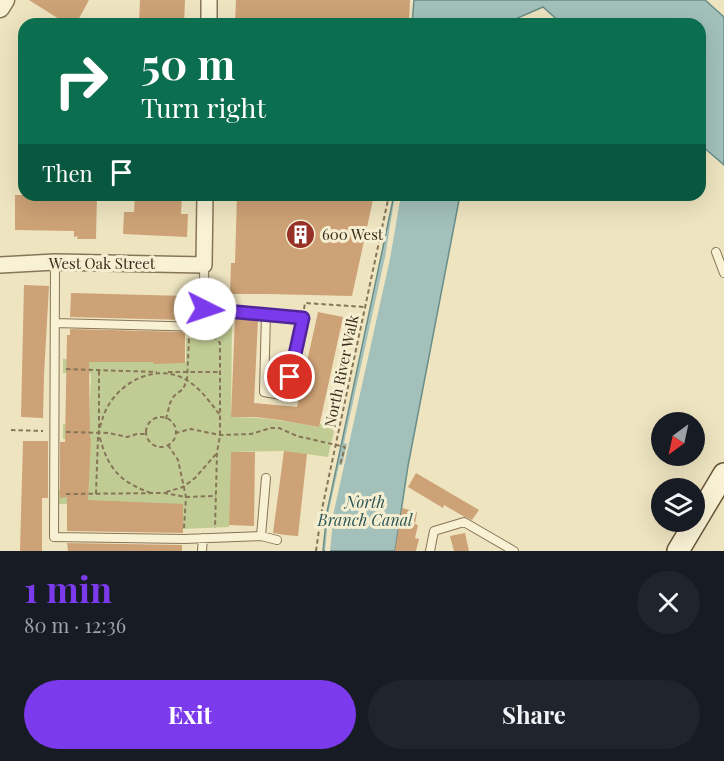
<!DOCTYPE html>
<html lang="en">
<head>
<meta charset="utf-8">
<style>
	body { margin:0; font-family:"Playfair Display",serif; background:#20242c; color:#f1f3f6; height:100vh; display:flex; flex-direction:column; font-size:22px; white-space:nowrap }
	* { box-sizing:border-box; margin:0 }
	p { font-size:20px; color:#9ea1a6 }
	.icon { flex:none; width:33px; height:33px; fill:none; stroke:currentColor; stroke-width:2; stroke-linecap:round; stroke-linejoin:round }
	.map { position:relative; height:551px; overflow:hidden }
	.side { display:flex; flex-direction:column; background:#171b24; flex:1 }
	.side>* { flex:none }
	.hud { position:absolute; left:18px; top:18px; width:688px; height:183px; border-radius:18px; box-shadow:0 6px 24px #0002; background:#0b6e4f; color:#fff; overflow:hidden }
	.needle { width:39px; rotate:213deg }
	.buttons { position:absolute; left:651px; top:412px; display:grid; gap:12px }
	.buttons a { display:grid; place-items:center; width:54px; height:54px; border-radius:50%; background:#171b24; box-shadow:0 6px 24px #0002; font-size:30px }
	.pin { position:absolute; display:grid; place-items:center; width:51px; height:51px; color:#fff; margin:-26px; border:3px solid #fff; border-radius:50%; box-shadow:0 2px 6px #0007 }
	.me { position:absolute; width:66px; margin:-33px; rotate:94deg; stroke-linejoin:round; filter:drop-shadow(0 0 4px #0008) }
	.turn { display:flex; align-items:center; gap:21px; height:126px; padding:0 24px; font-size:27px }
	.turn .icon { width:78px; height:78px; stroke-width:2.5 }
	.turn b { display:block; font-size:42px; line-height:51px }
	.then { display:flex; align-items:center; height:57px; padding:0 24px; background:#0003; gap:12px; font-size:22px }
	.round { display:grid; place-items:center; flex:none; width:63px; height:63px; border-radius:32px; background:#20242c }
	.headline { display:flex; align-items:center; justify-content:space-between; height:102px; padding:0 24px }
	h1 { font-size:36px; font-weight:700; line-height:45px; color:#7c3aed }
	.action { display:flex; gap:12px; margin-top:auto; padding:12px 24px }
	.action a { flex:1; height:69px; border-radius:36px; background:#7c3aed; color:#fff; font-size:24px; font-weight:700; line-height:69px; text-align:center }
	.action a+a { background:#20242c; color:#f1f3f6 }
	.map>svg:first-child { display:block }
	.grass { fill:#c0cc94 }
	.water { fill:#a3c0ba; stroke:#6a8e88; stroke-width:1.5 }
	.pier { fill:#eee4c0 }
	.building { fill:#cda276 }
	.lines { fill:none; stroke-linecap:round; stroke-linejoin:round }
	.service-casing { stroke:#877558; stroke-width:10 }
	.minor-casing { stroke:#877558; stroke-width:18 }
	.tertiary-casing { stroke:#877558; stroke-width:21 }
	.secondary-casing { stroke:#69563b; stroke-width:24 }
	.path { stroke:#877558; stroke-width:2; stroke-dasharray:4.5 3; stroke-linecap:butt }
	.service { stroke:#f9f1d3; stroke-width:8 }
	.minor { stroke:#f9f1d3; stroke-width:15 }
	.tertiary { stroke:#f9f1d3; stroke-width:18 }
	.secondary { stroke:#f9f1d3; stroke-width:21 }
	.route-casing { stroke:#51269a; stroke-width:15 }
	.route { stroke:#7c3aed; stroke-width:10 }
	.labels { text-anchor:middle; dominant-baseline:central; stroke-width:6; stroke-linejoin:round; paint-order:stroke }
	.poi-label { font-size:15px; fill:#372c1d; stroke:#f5eed0; text-anchor:start }
	.street-label { font-size:15px; fill:#372c1d; stroke:#f5eed0 }
	.water-label { font-size:16px; font-style:italic; fill:#2c5657; stroke:#f5eed0 }
</style>
</head>
<body>
<div class="map">
<svg width="724" height="551" viewBox="0 0 724 551">
	<rect width="100%" height="100%" fill="#eee4c0"/>
	<path class="grass" d="M216 319 232 320 231 417C261 417 289 421 318 427L320 424 335 427 328 457 284 451 231 452 229 527 182 529 181 506 59 504V490H87L90 439H63V424L89 425 91 374 63 373V359L186 362V338L214 339Z"/>
	<path class="water" d="M414 0H705L724 17V165L701 145 700 24H562L543 7 504 24H412Z
		M394 195H460L408 466 395 551H323L327 512Z"/>
	<path class="pier" d="M395 195H401L390 259 334 511 330 551H325L329 510 339 465H342L347 444 344 443 385 257Z"/>
	<path class="building" d="M29 0H89L76 24H67Z
		M140 0H185L184 24H139Z
		M236 0H410L409 24H235Z
		M15 195H97L96 239H77L78 236 74 237V231L15 230Z
		M135 195H182L181 214H188L187 237 123 234 124 212H134Z
		M237 195H374L352 296 268 294H230L231 263H235Z
		M24 285 49 286 44 375 43 418 21 417Z
		M71 293 187 296V318H186L185 320 70 317Z
		M318 312 343 317 319 427 280 420 255 417H231L235 318 258 320 254 403 297 407Z
		M70 329 185 332V363L154 364 153 362H89L90 438H91L88 500 183 504V533L67 531V497L60 498V442H65L67 335H70Z
		M23 441H48V498H42V551H20Z
		M284 451 307 454 298 536 285 535 273 533Z
		M231 452H255L254 526 229 525Z
		M416 473 479 510 472 520 463 516 444 505 443 508 408 487Z
		M402 508 417 512 415 524 418 525 415 538 419 539 416 551H395Z
		M465 533 469 551H454L450 536Z
		M67 543 182 545V551H68Z"/>
	<g class="lines">
		<defs>
			<path id="service" d="M716 252 724 273
				M55 262 54 537 184 539 261 536 277 540
				M205 309 303 318 286 396 264 392 266 313
				M55 323 205 327 204 265
				M261 536 266 478
				M202 551 203 538
				M430 551 434 531 464 522 514 551"/>
			<path id="minor" d="M209 24V0
				M0 265 55 262 204 265 205 195"/>
			<path id="tertiary" d="M0 8 5 0"/>
			<path id="secondary" d="M678 551 724 474"/>
		</defs>
		<use href="#service" class="service-casing"/>
		<use href="#minor" class="minor-casing"/>
		<use href="#tertiary" class="tertiary-casing"/>
		<use href="#secondary" class="secondary-casing"/>
		<path class="path" d="M304 309 305 303 365 307
			M213 336 220 343V435L217 453 215 528
			M66 369 157 372
			M99 371V428
			M168 372H219
			M146 432a15 15 0 1 1 30 0a15 15 0 1 1-30 0Z
			M166 419 170 403 174 396 183 389 187 380 189 339 191 338
			M11 430 43 431
			M66 432 109 433 127 437 137 434H146
			M175 433 191 429 220 435 251 434 271 428H279L297 436 345 447 340 465
			M168 445 178 460 186 497 184 528
			M166 492 183 487 195 478 217 453
			M151 493C126 484 112 474 103 448 102 444 100 439 99 435 98 430 102 422 103 417 114 384 156 360 188 381 201 389 210 402 219 414
			M66 494 164 493 186 497 216 496
			M96 494 98 437
			M316 551 322 509 389 195"/>
		<use href="#service" class="service"/>
		<use href="#minor" class="minor"/>
		<use href="#tertiary" class="tertiary"/>
		<use href="#secondary" class="secondary"/>
	</g>
	<g class="lines">
		<defs>
			<path id="route" d="M205 309 303 318 290 377"/>
		</defs>
		<use href="#route" class="route-casing"/>
		<use href="#route" class="route"/>
	</g>
	<defs>
		<symbol id="building-disc" viewBox="-11 -11 22 22"><circle r="9.5" fill="#973128" stroke="#f5eed0"/><path d="M-4-6H4V6H1V3H-1V6H-4ZM-2.5-4.3h1.7v1.8h-1.7ZM.8-4.3h1.7v1.8H.8ZM-2.5-1h1.7V.8h-1.7ZM.8-1h1.7V.8H.8Z" fill="#fff"/></symbol>
	</defs>
	<g fill-rule="evenodd">
		<use href="#building-disc" x="284" y="218" width="33" height="33"/>
	</g>
	<g class="labels">
		<g class="poi-label">
			<text x="322" y="234">600 West</text>
		</g>
		<g class="street-label">
			<text x="102" y="263">West Oak Street</text>
			<text transform="translate(341 371) rotate(-78)">North River Walk</text>
		</g>
		<g class="water-label">
			<text x="365" y="501">North<tspan x="365" dy="18">Branch Canal</tspan></text>
		</g>
	</g>
</svg>
<div class="buttons">
<a><svg class="needle" viewBox="-14 -14 28 28"><path d="M0-13l5 13h-10z" fill="#e53935"/><path d="M0 13l5-13h-10z" fill="#9ea1a6"/></svg></a>
<a><svg class="icon" aria-label="layers" viewBox="0 0 24 24"><path d="M12 4l9 5-9 5-9-5zM3 14l9 5 9-5"/></svg></a>
</div>
<div class="pin" style="left:290px;top:377px;background:#d93025"><svg class="icon" aria-label="arrive" viewBox="0 0 24 24"><path d="M6 21V4h12l-3 4 3 4H6"/></svg></div>
<svg class="me" style="left:205px;top:309px" viewBox="-20 -20 40 40"><circle r="19" fill="#fff"/><path d="M0-13L10 11 0 6-10 11z" fill="#7c3aed"/></svg>
<div class="hud">
<div class="turn"><svg class="icon" aria-label="right" viewBox="0 0 24 24"><path d="M7 20v-9h11M14 6l5 5-5 5"/></svg><div><b>50 m</b>Turn right</div></div>
<div class="then">Then<svg class="icon" aria-label="arrive" viewBox="0 0 24 24"><path d="M6 21V4h12l-3 4 3 4H6"/></svg></div>
</div>
</div>
<section class="side">
<div class="headline"><div><h1>1 min</h1><p>80 m · 12:36</p></div><a class="round"><svg class="icon" aria-label="close" viewBox="0 0 24 24"><path d="M6 6l12 12M18 6L6 18"/></svg></a></div>
<div class="action"><a>Exit</a><a>Share</a></div>
</section>
</body>
</html>
